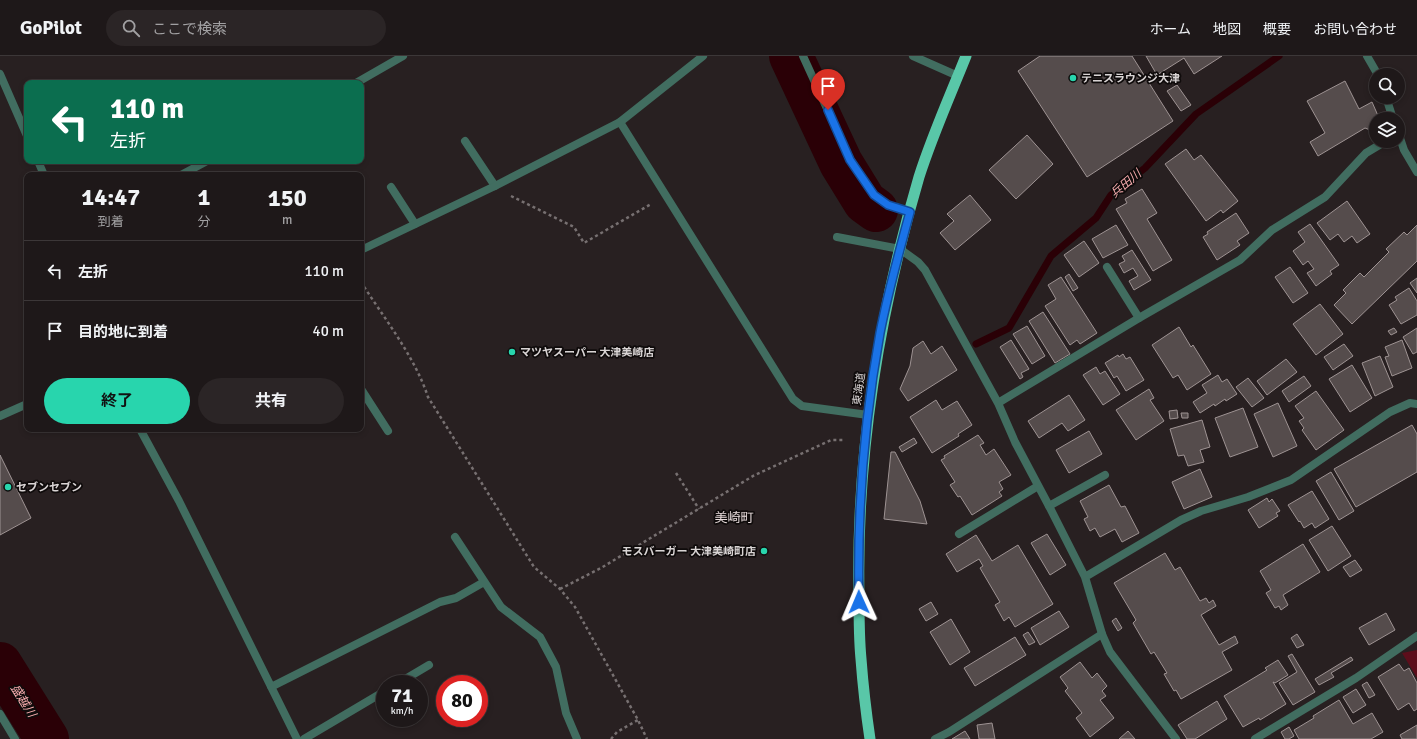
<!DOCTYPE html>
<html lang="ja">
<head>
<meta charset="utf-8">
<style>
	body { margin:0; font-family:Signika,"Noto Sans JP",sans-serif; background:#2b2526; color:#f1f3f6; height:100vh; display:flex; flex-direction:column; font-size:15px; white-space:nowrap }
	* { box-sizing:border-box; margin:0 }
	p { font-size:13px; color:#a1a0a2 }
	.icon { flex:none; width:22px; height:22px; fill:none; stroke:currentColor; stroke-width:2; stroke-linecap:round; stroke-linejoin:round }
	.map { position:relative; flex:1; overflow:hidden }
	.side { position:absolute; left:24px; top:116px; width:340px; height:260px; display:flex; flex-direction:column; background:#1e1819; border-radius:8px; box-shadow:0 2px 6px #0003,0 0 0 1px #3c3738 }
	.side>* { flex:none }
	.guide { position:absolute; left:24px; top:24px; width:340px; height:84px; border-radius:8px; box-shadow:0 2px 6px #0003,0 0 0 1px #3c3738; background:#0b6e4f; color:#fff; overflow:hidden }
	.controls { position:absolute; left:1369px; top:12px; display:grid; gap:8px }
	.controls a { display:grid; place-items:center; width:36px; height:36px; border-radius:50%; background:#1e1819; box-shadow:0 2px 6px #0003,0 0 0 1px #3c3738; font-size:20px }
	.speed { position:absolute; left:376px; top:619px; display:flex; gap:8px; font-size:20px; font-weight:700; text-align:center }
	.speed>* { display:grid; place-content:center; width:52px; height:52px; border-radius:50%; background:#1e1819; box-shadow:0 2px 6px #0003,0 0 0 1px #3c3738; line-height:1 }
	.speed small { font-size:10px; font-weight:400 }
	.speed .limit { border:6px solid #d22; background:#fff; color:#111 }
	.pin { position:absolute; display:grid; place-items:center; width:34px; height:34px; color:#fff; margin:-41px -17px; border-radius:50% 50% 50% 0; rotate:-45deg; box-shadow:0 0 4px #0007 }
	.pin .icon { rotate:45deg }
	.me { position:absolute; width:44px; margin:-22px; rotate:359deg; stroke-linejoin:round; filter:drop-shadow(0 0 3px #0008) }
	.turn { display:flex; align-items:center; gap:14px; height:84px; padding:0 20px; font-size:18px }
	.turn .icon { width:52px; height:52px; stroke-width:2.5 }
	.turn b { display:block; font-size:28px; line-height:34px }
	.eta { display:flex; justify-content:space-evenly; align-items:center; height:68px; text-align:center }
	.eta b { font-size:24px; font-weight:700; line-height:28px }
	.action { display:flex; gap:8px; margin-top:auto; padding:8px 20px }
	.action a { flex:1; height:46px; border-radius:24px; background:#28d5ad; color:#111; font-size:16px; font-weight:700; line-height:46px; text-align:center }
	.action a+a { background:#2b2526; color:#f1f3f6 }
	ul { padding:0; list-style:none }
	li { display:flex; align-items:center; gap:12px; height:60px; padding:0 20px; border-top:1px solid #3c3738 }
	li div { flex:1 }
	li b { display:block; font-size:15px }
	li em { font-style:normal }
	header { display:flex; align-items:center; gap:24px; box-sizing:border-box; height:56px; padding:0 20px; background:#1e1819; border-bottom:1px solid #3c3738 }
	header strong { font-size:19px }
	nav { display:flex; gap:22px; margin-inline-start:auto; font-size:14px }
	.search { width:280px; height:36px; background:#2b2526; display:flex; align-items:center; gap:10px; box-sizing:border-box; padding:0 14px; border-radius:22px; color:#a1a0a2; font-size:15px }
	.map>svg:first-child { display:block }
	.green { fill:#5c0e1b }
	.lines { fill:none; stroke-linecap:round; stroke-linejoin:round }
	.stream { stroke:#2a0006; stroke-width:7 }
	.river { stroke:#2a0006; stroke-width:44 }
	.building { fill:#554c4c; stroke:#9e9393 }
	.path { stroke:#777071; stroke-width:2.5; stroke-dasharray:3 3; stroke-linecap:butt }
	.service { stroke:#416d60; stroke-width:8 }
	.minor { stroke:#416d60; stroke-width:8 }
	.tertiary { stroke:#416d60; stroke-width:8 }
	.trunk { stroke:#59c7a8; stroke-width:11 }
	.route-casing { stroke:#114b97; stroke-width:10 }
	.route { stroke:#1a73e8; stroke-width:7 }
	.poi-dot { fill:#28d5ad; stroke:#0f0b0b; stroke-width:1.5 }
	.labels { text-anchor:middle; dominant-baseline:central; stroke-width:3.5; stroke-linejoin:round; paint-order:stroke }
	.poi-label { font-size:11px; font-weight:bold; fill:#d9d4d4; stroke:#0f0b0b; text-anchor:start }
	.street-label { font-size:11px; fill:#d9d4d4; stroke:#0f0b0b }
	.water-label { font-size:12px; font-style:italic; fill:#faaeb0; stroke:#0f0b0b }
	.quarter-label { font-size:13px; fill:#e8dcdc; stroke:#0f0b0b }
</style>
</head>
<body>
<header>
<strong>GoPilot</strong>
<div class="search"><svg class="icon" aria-label="search" viewBox="0 0 24 24"><circle cx="10" cy="10" r="6"/><path d="M15 15l6 6"/></svg>ここで検索</div>
<nav><a>ホーム</a><a>地図</a><a>概要</a><a>お問い合わせ</a></nav>
</header>
<div class="map">
<svg width="1417" height="683" viewBox="0 0 1417 683">
	<rect width="100%" height="100%" fill="#282021"/>
	<path class="green" d="M1417 594V622L1402 597Z"/>
	<g class="lines">
		<path class="stream" d="M976 288 1009 272 1051 200 1096 162 1111 139 1145 112 1196 58 1279 0"/>
		<path class="river" d="M791 0 841 107 865 146 876 154
			M0 608 47 683"/>
	</g>
	<path class="building" d="M1040 0H1132L1173 65 1087 121 1018 15Z
		M1146 0H1222L1194 18 1184 2 1157 19Z
		M1345 25 1359 53 1372 46 1379 62 1376 63V75L1375 76 1365 72 1318 100 1310 86 1325 77 1307 45Z
		M1177 29 1191 49 1181 55 1167 35Z
		M1027 79 1053 108 1016 143 989 114Z
		M1186 93 1194 104 1201 99 1238 145 1223 157 1221 154 1206 165 1165 108Z
		M1142 133 1157 157 1147 163 1172 204 1153 215 1116 153 1127 147 1125 143Z
		M970 139 991 164 955 194 940 177 954 165 947 158Z
		M1347 145 1370 178 1357 187 1352 180 1344 186 1338 178 1330 184 1317 167Z
		M1236 157 1249 177 1237 185 1240 189 1217 204 1203 181 1208 178 1207 176Z
		M1310 168 1339 209 1330 215 1332 218 1316 230 1307 217 1314 213 1308 205 1303 209 1293 195 1305 186 1298 176Z
		M1116 169 1128 189 1103 202 1092 183Z
		M1417 169V205L1352 268 1334 249 1346 237 1343 234 1360 217 1364 221 1389 196 1386 193 1404 176 1407 179Z
		M1084 185 1099 207 1079 221 1064 199Z
		M1132 194 1151 224 1134 234 1129 225 1138 220 1133 212 1124 217 1119 208 1125 205 1122 200Z
		M1290 211 1308 237 1293 247 1275 221Z
		M1069 218 1078 232 1073 235 1065 221Z
		M1061 221 1097 277 1080 288 1077 284 1070 289 1045 250 1056 243 1048 229Z
		M1417 222V237L1410 227Z
		M1409 232 1417 245V259L1401 268 1389 249 1397 244 1395 241Z
		M1320 248 1343 278 1316 299 1293 268Z
		M1043 256 1070 298 1055 307 1029 265Z
		M1027 270 1045 300 1032 308 1013 278Z
		M1179 271 1191 291 1193 289 1211 318 1187 334 1178 319 1173 322 1152 289Z
		M1394 272 1397 276 1391 279 1388 275Z
		M1417 272V296L1413 298 1403 281Z
		M1011 284 1029 313 1021 317 1023 321 1020 323 1000 291Z
		M1402 284 1412 312 1392 320 1385 301 1389 300 1385 291Z
		M923 285 931 298 942 290 957 314 908 345 900 333 910 310 913 292Z
		M1344 288 1353 300 1333 314 1324 301Z
		M1123 298 1126 303 1130 301 1144 324 1126 335 1117 320 1114 322 1105 307 1118 299 1119 301Z
		M1380 300 1393 331 1375 340 1362 307Z
		M1286 303 1297 316 1267 339 1257 325Z
		M1352 309 1372 342 1350 356 1329 323Z
		M1096 311 1100 318 1105 315 1120 338 1103 349 1083 319Z
		M1218 319 1222 326 1227 323 1237 338 1226 345 1225 343 1215 350 1214 348 1200 357 1193 346 1207 337 1202 329Z
		M1304 320 1311 330 1289 346 1282 335Z
		M1248 322 1264 342 1252 351 1236 331Z
		M1149 333 1154 342 1150 344 1164 365 1136 384 1116 354Z
		M1316 335 1344 374 1316 394 1302 374 1304 372 1299 365 1304 362 1295 350Z
		M1069 339 1085 364 1068 375 1062 367 1039 382 1028 365Z
		M936 344 942 354 957 345 972 369 958 378 959 380 932 397 910 361Z
		M1278 347 1297 390 1273 401 1254 358Z
		M1243 352 1258 391 1230 401 1215 362Z
		M1177 354 1178 362 1170 363 1169 355Z
		M1181 357H1188V362H1182Z
		M1202 364 1210 391 1200 394 1204 406 1188 410 1184 399 1178 400 1170 373Z
		M1412 369 1417 378V416L1356 451 1334 413Z
		M1089 375 1102 398 1069 417 1056 394Z
		M978 379 984 387 980 389 986 399 994 393 1011 419 999 426 1003 433 999 436 1002 440 972 459 960 440 958 441 950 429 955 426 941 404 945 402 944 400Z
		M914 382 917 387 902 396 899 391Z
		M891 396H895L920 445 927 468 884 463Z
		M0 399 31 462 0 479Z
		M1200 413 1212 441 1184 453 1172 426Z
		M1331 416 1354 455 1339 464 1316 425Z
		M1109 429 1121 451 1125 450 1139 477 1122 486 1115 473 1100 481 1095 472 1090 475 1084 463 1088 461 1080 445Z
		M1312 435 1329 463 1315 472 1312 467 1304 472 1300 465 1299 466 1288 449Z
		M1267 442 1269 446 1272 443 1280 455 1276 457 1278 460 1259 472 1248 454Z
		M1332 470 1351 500 1328 515 1309 484Z
		M1047 478 1066 509 1050 519 1031 487Z
		M976 479 992 505 1018 489 1053 548 1015 571 1009 561 1004 565 995 549 1000 546 980 512 983 510 979 503 957 516 946 498Z
		M1303 488 1320 516 1283 539 1288 549 1281 554 1279 550 1275 552 1266 537 1271 534 1260 515Z
		M1165 497 1175 514 1180 511 1200 545 1206 542 1209 547 1213 544 1216 550 1201 559 1219 589 1235 580 1238 587 1222 596 1232 614 1181 643 1176 634 1174 635 1164 618 1167 617 1154 596 1151 598 1133 567 1136 564 1114 527Z
		M1355 504 1362 514 1350 521 1343 511Z
		M931 546 938 558 926 565 919 553Z
		M1059 555 1069 571 1040 589 1031 572Z
		M1386 557 1395 574 1369 589 1359 572Z
		M1116 562 1122 572 1118 575 1112 565Z
		M951 563 970 596 950 609 930 576Z
		M1028 576 1035 586 1029 589 1023 579Z
		M1297 578 1304 589 1297 592 1291 582Z
		M1015 581 1026 599 975 630 964 612Z
		M1292 598 1315 636 1293 649 1279 627 1297 616 1288 600Z
		M1351 601 1353 604 1331 617 1334 621 1319 629 1315 623Z
		M1278 604 1288 619 1275 627 1273 626 1286 648 1260 664 1259 662 1243 671 1224 640 1267 614 1265 612Z
		M1080 606 1092 622 1097 617 1107 630 1102 635 1106 640 1100 644 1114 662 1090 681 1076 662 1082 657 1065 635 1068 632 1060 621Z
		M1399 608 1404 615 1409 612 1417 627V653L1414 655 1409 647 1398 654 1378 621Z
		M1367 626 1375 639 1369 642 1362 629Z
		M1356 633 1366 649 1353 657 1343 641Z
		M1339 644 1353 668 1372 657 1383 676 1371 683H1299L1294 674 1314 662 1313 660Z
		M1217 645 1227 663 1195 683H1187L1178 669Z
		M992 667 995 683H979L977 669Z
		M1417 669V683H1402L1400 679Z
		M1289 671 1294 680 1289 683H1285L1281 676Z
		M965 675 970 683H952Z
		M1128 675 1135 683H1119Z"/>
	<g class="lines">
		<path class="path" d="M511 140 574 171 584 187 651 148
			M361 226C384 262 415 301 428 341L534 511 560 533 575 551 638 664 647 683
			M676 417 699 453
			M560 533 601 512 753 420 831 384H844
			M611 683 617 676 638 664"/>
		<path class="service" d="M803 0 850 103 874 139 888 149 910 156
			M620 66 793 343 802 350 868 359
			M465 85 495 130
			M391 131 415 168
			M837 181 900 193
			M1107 211 1139 262
			M1049 450 1105 419
			M959 478 1038 430
			M397 628 429 609
			M304 683 385 635
			M935 683 949 676 1102 578"/>
		<path class="minor" d="M913 0 958 20
			M1367 0 1378 19
			M0 18 27 80
			M356 27 403 0
			M1386 41 1393 63
			M1398 76 1404 94 1417 116
			M38 105 44 119
			M181 119 207 105
			M900 193 918 206 925 214 998 347 1015 386 1049 450 1085 521 1102 578 1110 596 1176 683
			M361 194 495 130 620 66 703 0
			M361 333 388 375
			M998 347 1139 262 1240 204 1272 174 1325 141 1366 97 1386 85
			M140 373 179 445 297 683
			M455 481 501 551 540 581 556 611 566 657 577 683
			M1085 521 1181 464 1201 455 1248 441 1291 424 1390 356 1410 347 1417 348
			M271 631 440 546 456 542 484 526
			M1255 683 1356 622 1417 580"/>
		<path class="tertiary" d="M0 360 27 348
			M0 658 15 683"/>
		<path class="trunk" d="M870 683C866 656 863 630 861 603 859 582 859 561 859 540 856 398 879 257 919 121 932 80 950 40 966 0"/>
	</g>
	<g class="lines">
		<defs>
			<path id="route" d="M828 54 850 104 874 139 888 149 910 156C899 196 888 236 880 277 864 365 857 456 859 546"/>
		</defs>
		<use href="#route" class="route-casing"/>
		<use href="#route" class="route"/>
	</g>
	<g class="poi-dot">
		<circle cx="1073" cy="22" r="4"/>
		<circle cx="512" cy="296" r="4"/>
		<circle cx="8" cy="431" r="4"/>
		<circle cx="764" cy="495" r="4"/>
	</g>
	<g class="labels">
		<g class="poi-label">
			<text x="1081" y="22">テニスラウンジ大津</text>
			<text x="520" y="296">マツヤスーパー 大津美崎店</text>
			<text x="16" y="431">セブンセブン</text>
			<text x="756" y="495" text-anchor="end">モスバーガー 大津美崎町店</text>
		</g>
		<g class="street-label">
			<text transform="translate(859 333) rotate(-82)">東海道</text>
		</g>
		<g class="water-label">
			<text transform="translate(1126 128) rotate(-40)">兵田川</text>
			<text transform="translate(23 645) rotate(58)">盛越川</text>
		</g>
		<g class="quarter-label">
			<text x="734" y="462">美崎町</text>
		</g>
	</g>
</svg>
<div class="controls">
<a><svg class="icon" aria-label="search" viewBox="0 0 24 24"><circle cx="10" cy="10" r="6"/><path d="M15 15l6 6"/></svg></a>
<a><svg class="icon" aria-label="layers" viewBox="0 0 24 24"><path d="M12 4l9 5-9 5-9-5zM3 14l9 5 9-5"/></svg></a>
</div>
<div class="speed"><div>71<small>km/h</small></div><div class="limit">80</div></div>
<div class="pin" style="left:828px;top:54px;background:#d93025"><svg class="icon" aria-label="arrive" viewBox="0 0 24 24"><path d="M6 21V4h12l-3 4 3 4H6"/></svg></div>
<svg class="me" style="left:859px;top:546px" viewBox="-20 -20 40 40"><path d="M0-17L14 15 0 8-14 15z" fill="#1a73e8" stroke="#fff" stroke-width="4"/></svg>
<div class="guide">
<div class="turn"><svg class="icon" aria-label="left" viewBox="0 0 24 24"><path d="M17 20v-9H6M10 6l-5 5 5 5"/></svg><div><b>110 m</b>左折</div></div>
</div>
<section class="side">
<div class="eta">
<div><b>14:47</b><p>到着</p></div>
<div><b>1</b><p>分</p></div>
<div><b>150</b><p>m</p></div>
</div>
<ul>
<li><svg class="icon" aria-label="left" viewBox="0 0 24 24"><path d="M17 20v-9H6M10 6l-5 5 5 5"/></svg><div><b>左折</b></div><em>110 m</em></li>
<li><svg class="icon" aria-label="arrive" viewBox="0 0 24 24"><path d="M6 21V4h12l-3 4 3 4H6"/></svg><div><b>目的地に到着</b></div><em>40 m</em></li>
</ul>
<div class="action"><a>終了</a><a>共有</a></div>
</section>
</div>
</body>
</html>
